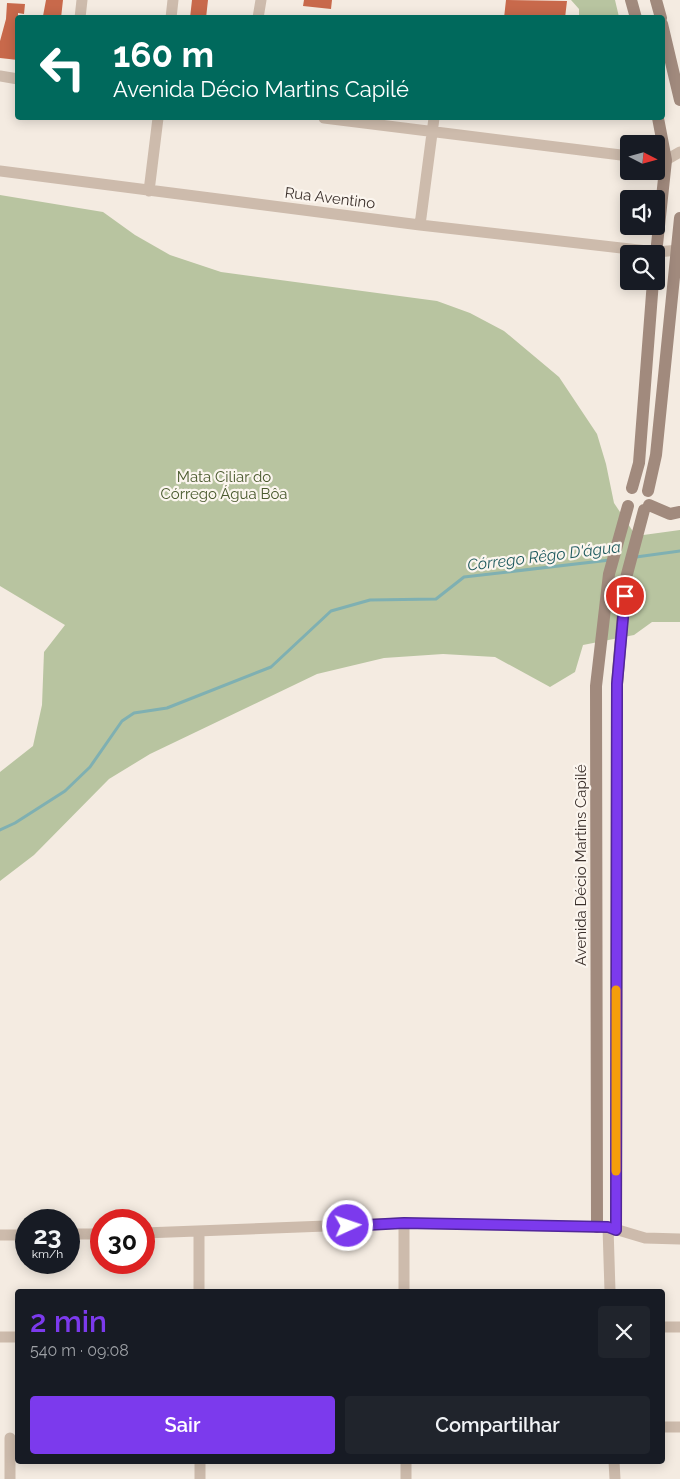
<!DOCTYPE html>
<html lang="pt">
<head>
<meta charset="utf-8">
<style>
	body { margin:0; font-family:Raleway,sans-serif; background:#20242c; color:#f1f3f6; height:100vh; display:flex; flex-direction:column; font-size:19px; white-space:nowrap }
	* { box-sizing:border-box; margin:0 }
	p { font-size:16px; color:#9ea1a6 }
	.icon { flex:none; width:28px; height:28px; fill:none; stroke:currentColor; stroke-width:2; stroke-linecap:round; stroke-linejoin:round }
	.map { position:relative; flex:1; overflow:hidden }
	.details { position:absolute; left:15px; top:1289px; width:650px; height:175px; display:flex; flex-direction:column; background:#171b24; border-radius:5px; box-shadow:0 2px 12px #0003 }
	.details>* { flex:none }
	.banner { position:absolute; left:15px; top:15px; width:650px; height:105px; border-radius:5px; box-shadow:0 2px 12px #0003; background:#00695c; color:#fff; overflow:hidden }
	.needle { width:32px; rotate:96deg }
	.controls { position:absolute; left:620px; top:135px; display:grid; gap:10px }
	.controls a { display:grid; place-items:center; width:45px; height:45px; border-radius:5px; background:#171b24; box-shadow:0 2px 12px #0003; font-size:25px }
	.speed { position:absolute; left:15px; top:1209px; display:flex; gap:10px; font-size:25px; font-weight:700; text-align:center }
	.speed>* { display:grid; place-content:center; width:65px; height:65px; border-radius:50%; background:#171b24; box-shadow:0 2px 12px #0003; line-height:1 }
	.speed small { font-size:12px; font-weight:400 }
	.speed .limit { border:8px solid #d22; background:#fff; color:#111 }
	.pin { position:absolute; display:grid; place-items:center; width:42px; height:42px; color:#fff; margin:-21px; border:2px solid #fff; border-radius:50%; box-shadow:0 1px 5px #0007 }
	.me { position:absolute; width:55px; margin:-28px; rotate:87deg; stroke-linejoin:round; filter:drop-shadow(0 0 4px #0008) }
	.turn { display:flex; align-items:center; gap:18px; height:105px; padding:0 15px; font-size:22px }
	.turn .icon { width:65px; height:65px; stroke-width:2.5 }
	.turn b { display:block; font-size:35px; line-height:42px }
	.round { display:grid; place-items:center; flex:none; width:52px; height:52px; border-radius:5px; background:#20242c }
	.summary { display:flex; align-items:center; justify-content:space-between; height:85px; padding:0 15px }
	h1 { font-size:30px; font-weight:600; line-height:38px; color:#7c3aed }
	.primary-button { display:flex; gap:10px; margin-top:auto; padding:10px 15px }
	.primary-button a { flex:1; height:58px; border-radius:5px; background:#7c3aed; color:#fff; font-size:20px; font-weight:600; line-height:58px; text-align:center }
	.primary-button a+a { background:#20242c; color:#f1f3f6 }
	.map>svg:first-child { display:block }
	.green { fill:#b8c4a0 }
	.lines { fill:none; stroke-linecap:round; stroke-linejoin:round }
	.stream { stroke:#7fb0b2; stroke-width:3 }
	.building { fill:#c8694b }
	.street { stroke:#cdbbac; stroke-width:11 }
	.secondary { stroke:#a18a7d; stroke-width:12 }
	.route-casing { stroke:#51269a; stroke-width:12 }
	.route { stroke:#7c3aed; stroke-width:9 }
	.slow { stroke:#f59e0b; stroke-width:9 }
	.labels { text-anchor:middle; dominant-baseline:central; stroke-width:4.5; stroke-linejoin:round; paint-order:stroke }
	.street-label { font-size:15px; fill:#3b302b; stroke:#fbf5ee }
	.park-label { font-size:15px; fill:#4a5a2e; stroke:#fbf5ee }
	.water-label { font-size:16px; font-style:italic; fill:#1f5a5e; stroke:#fbf5ee }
</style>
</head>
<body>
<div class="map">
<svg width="680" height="1479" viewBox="0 0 680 1479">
	<rect width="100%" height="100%" fill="#f4ebe1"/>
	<path class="green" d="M571 0H615L619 17H579V9Z
		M0 195 103 212 135 235 170 255 221 272 437 301 470 313 504 331 559 377 597 434 606 464 614 503 636 536 680 530V622H652L634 635 583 645 575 672 550 687 495 657 443 654 384 658 317 674 150 754 109 779 34 855 0 881V772L33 746 42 705 44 652 65 625 0 586Z"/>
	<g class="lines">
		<path class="stream" d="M636 557 680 551
			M0 830 15 823 65 791 90 767 122 721 134 713 167 708 271 667 331 611 370 600 436 599 464 577 610 560"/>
	</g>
	<path class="building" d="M46 0H63L61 18 43 16Z
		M192 0H208L206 18H190Z
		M304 0H332L331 9 303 6Z
		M506 0 567 1 565 18H504Z
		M7 3 25 4 24 14 18 13V60L0 58V41L6 19Z"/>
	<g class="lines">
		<path class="street" d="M80 18 82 0
			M171 18 173 0
			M258 18 261 0
			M0 76 18 79
			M324 118 629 156
			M656 159 666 160 680 152
			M0 171 420 225 656 252 680 250
			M149 191 158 118
			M420 225 434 118
			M404 1223V1291
			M608 1227 610 1291
			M144 1233 404 1223 608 1227 645 1238 680 1239
			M199 1233V1291
			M69 1234H101
			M0 1235H26
			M662 1327H680
			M0 1337H18
			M662 1427H680
			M10 1438V1479
			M200 1461V1479
			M406 1461V1479
			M614 1461 615 1479"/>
		<path class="secondary" d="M631 0 636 18
			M656 0 661 18
			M662 24 680 100
			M656 254 666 160 658 118
			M632 488 639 463 653 281
			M648 491 656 455 680 218
			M649 505 670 514 680 512
			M597 1227 596 686 609 574 628 506
			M616 1230 617 684 626 578 644 510"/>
	</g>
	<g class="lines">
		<defs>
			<path id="route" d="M348 1226 404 1223 608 1227 616 1230 617 684 625 596"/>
		</defs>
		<use href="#route" class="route-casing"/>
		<use href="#route" class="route"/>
		<path class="slow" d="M616 990V1171"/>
	</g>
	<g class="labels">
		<g class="street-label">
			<text transform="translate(330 198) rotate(7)">Rua Aventino</text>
			<text transform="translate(581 865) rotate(-90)">Avenida Décio Martins Capilé</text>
		</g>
		<g class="park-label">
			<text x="224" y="477">Mata Ciliar do<tspan x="224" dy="17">Córrego Água Bôa</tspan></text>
		</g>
		<g class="water-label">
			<text transform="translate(544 556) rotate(-7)">Córrego Rêgo D'água</text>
		</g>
	</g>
</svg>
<div class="controls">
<a><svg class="needle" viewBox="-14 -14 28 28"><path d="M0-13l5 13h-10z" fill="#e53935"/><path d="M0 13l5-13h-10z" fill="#9ea1a6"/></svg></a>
<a><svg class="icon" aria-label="sound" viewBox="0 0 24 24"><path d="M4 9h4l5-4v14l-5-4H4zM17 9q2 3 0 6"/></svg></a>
<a><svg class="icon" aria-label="search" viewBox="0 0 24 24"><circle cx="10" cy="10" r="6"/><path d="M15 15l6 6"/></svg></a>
</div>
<div class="speed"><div>23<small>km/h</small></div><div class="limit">30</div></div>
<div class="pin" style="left:625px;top:596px;background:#d93025"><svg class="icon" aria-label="arrive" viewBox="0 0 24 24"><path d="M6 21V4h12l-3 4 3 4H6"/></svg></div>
<svg class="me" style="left:348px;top:1226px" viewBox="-20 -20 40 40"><circle r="17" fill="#7c3aed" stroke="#fff" stroke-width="3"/><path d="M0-11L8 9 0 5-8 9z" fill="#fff"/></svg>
<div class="banner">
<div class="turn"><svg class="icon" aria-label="left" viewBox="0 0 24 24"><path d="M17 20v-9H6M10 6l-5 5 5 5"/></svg><div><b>160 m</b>Avenida Décio Martins Capilé</div></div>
</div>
<section class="details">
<div class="summary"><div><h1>2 min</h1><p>540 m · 09:08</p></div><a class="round"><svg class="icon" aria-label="close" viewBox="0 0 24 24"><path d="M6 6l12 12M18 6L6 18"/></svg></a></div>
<div class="primary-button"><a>Sair</a><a>Compartilhar</a></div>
</section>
</div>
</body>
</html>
